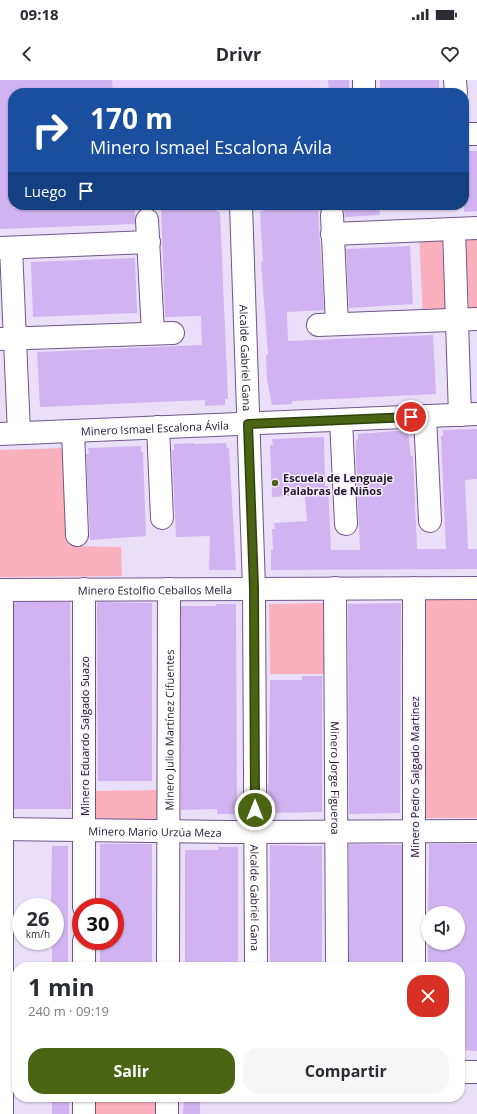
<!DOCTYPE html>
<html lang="es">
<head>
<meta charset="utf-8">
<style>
	body { margin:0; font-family:"Open Sans",sans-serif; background:#f7f7f7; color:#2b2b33; height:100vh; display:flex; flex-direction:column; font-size:15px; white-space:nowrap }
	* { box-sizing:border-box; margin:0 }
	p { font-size:13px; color:#7c7c81 }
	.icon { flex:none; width:22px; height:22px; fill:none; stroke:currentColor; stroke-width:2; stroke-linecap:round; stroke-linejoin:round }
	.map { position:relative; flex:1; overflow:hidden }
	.sheet { position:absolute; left:12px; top:882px; width:453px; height:140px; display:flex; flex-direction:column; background:#fff; border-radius:16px; box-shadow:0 1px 3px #0004 }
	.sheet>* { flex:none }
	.guide { position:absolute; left:8px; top:8px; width:461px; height:122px; border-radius:16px; box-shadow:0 1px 3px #0004; background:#1a4fa0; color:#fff; overflow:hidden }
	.controls { position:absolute; left:421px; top:826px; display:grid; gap:8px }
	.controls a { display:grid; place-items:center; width:44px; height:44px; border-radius:50%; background:#fff; box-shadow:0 1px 3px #0004; font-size:20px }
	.speed { position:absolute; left:12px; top:818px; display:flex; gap:8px; font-size:20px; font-weight:700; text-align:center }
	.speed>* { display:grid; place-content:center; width:52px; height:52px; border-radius:50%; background:#fff; box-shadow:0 1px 3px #0004; line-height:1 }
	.speed small { font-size:10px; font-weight:400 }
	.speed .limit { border:6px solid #d22; background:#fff; color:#111 }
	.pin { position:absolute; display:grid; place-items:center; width:34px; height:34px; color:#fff; margin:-17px; border:2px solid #fff; border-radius:50%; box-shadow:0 1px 4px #0007 }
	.me { position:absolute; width:44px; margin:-22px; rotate:0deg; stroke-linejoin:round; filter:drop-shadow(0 0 3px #0008) }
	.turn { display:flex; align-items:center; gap:14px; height:84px; padding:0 16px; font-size:18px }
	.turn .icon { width:52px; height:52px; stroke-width:2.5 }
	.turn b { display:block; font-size:28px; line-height:34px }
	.then { display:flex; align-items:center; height:38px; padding:0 16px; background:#0003; gap:8px; font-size:15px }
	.round { display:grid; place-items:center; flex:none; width:42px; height:42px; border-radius:16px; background:#f7f7f7 }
	.summary { display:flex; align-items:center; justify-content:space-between; height:68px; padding:0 16px }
	h1 { font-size:24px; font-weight:700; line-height:30px }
	.button { display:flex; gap:8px; margin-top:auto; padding:8px 16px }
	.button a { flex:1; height:46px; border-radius:16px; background:#4a6414; color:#fff; font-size:16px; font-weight:700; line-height:46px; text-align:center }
	.button a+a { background:#f7f7f7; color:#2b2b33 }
	.status { display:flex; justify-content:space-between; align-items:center; height:28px; padding:0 20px; background:#fff; direction:ltr }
	.status svg { height:11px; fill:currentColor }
	header { display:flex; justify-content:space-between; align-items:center; height:52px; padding:0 16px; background:#fff; font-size:18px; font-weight:700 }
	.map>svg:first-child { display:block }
	.built { fill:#e8d4fe }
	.green { fill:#fbb0be }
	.building { fill:#d0b3f0 }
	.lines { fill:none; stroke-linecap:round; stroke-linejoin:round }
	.minor-casing { stroke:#70558c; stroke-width:24 }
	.minor { stroke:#fff; stroke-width:22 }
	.route-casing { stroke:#30410d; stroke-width:10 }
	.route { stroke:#4a6414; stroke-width:7 }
	.poi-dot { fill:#4a6414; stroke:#f4effb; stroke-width:1.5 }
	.labels { text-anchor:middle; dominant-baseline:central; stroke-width:3; stroke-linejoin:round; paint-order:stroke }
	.street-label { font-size:11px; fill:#21162c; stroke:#f4effb }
	.poi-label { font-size:11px; font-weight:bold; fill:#21162c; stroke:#f4effb; text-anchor:start }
</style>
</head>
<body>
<div class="status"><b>09:18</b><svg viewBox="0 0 49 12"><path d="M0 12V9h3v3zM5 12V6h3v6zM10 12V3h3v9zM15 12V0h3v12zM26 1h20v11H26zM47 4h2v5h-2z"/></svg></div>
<header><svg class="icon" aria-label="back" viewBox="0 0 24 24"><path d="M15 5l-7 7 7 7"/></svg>Drivr<svg class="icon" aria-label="heart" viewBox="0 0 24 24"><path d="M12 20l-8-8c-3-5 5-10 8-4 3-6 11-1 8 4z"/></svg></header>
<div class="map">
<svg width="477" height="1034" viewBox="0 0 477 1034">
	<rect width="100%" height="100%" fill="#eadff8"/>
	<path class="built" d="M0 0H319L320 13H13V125H57L0 128Z"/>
	<path class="green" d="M477 154V234L469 229 466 158Z
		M419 155 442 157 446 233 423 237Z
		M65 368 69 466 121 467 122 496 0 497V370Z
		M477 516V738H419V517Z
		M326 523 327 594H270L269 524Z
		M162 710V741L95 742 94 711Z
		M89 1017H159V1034H89Z"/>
	<path class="building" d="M0 0H112L113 13H13V128L135 125V144L0 149Z
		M328 0H349V13H329Z
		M380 0H439V13H380Z
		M464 71H477V131L464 132Z
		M161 125H217V132H220L228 319H225V325L205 326V320L40 327 37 272 202 265 201 236 165 237Z
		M262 125H283V128L318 127 324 230 287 232 288 261 433 255 436 314 292 321V324L272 325 267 300 266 275 268 274 261 182H263L260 132 263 131Z
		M343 125H379L380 135 345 137Z
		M410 166 413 224 349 228 346 169Z
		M135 178 137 233 33 237 31 182Z
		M477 349V399L465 400 468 469H477V489L271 490V470H273L272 449H275L274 443 307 441 305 415 272 417 270 365H273L272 359 324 357 325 406H328L331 470H360L356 378V360L358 359V354L408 350 410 371 411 376H413L417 469H446L441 356H443V350Z
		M194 363 195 364 226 363 227 368H229L236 490H209L210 456 176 457 172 370H174V364Z
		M141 366V372H143L146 456 90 460 86 374H89L88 368Z
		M14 522H70L71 729H14Z
		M97 522 152 523V701H98Z
		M401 523 400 733 349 734 348 524Z
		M216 524H236L237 734H217V729L181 730V526H216Z
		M302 596H322V732L268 733 270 600H302Z
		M100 764H152V883L100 882V861H115V827H100Z
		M349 764 402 765V887H382V884H349Z
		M429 764H477V971L461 970V887H428V863H461V833H428Z
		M270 765 322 766V887L270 886Z
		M52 766H68V887H52V861H55V827H51Z
		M218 767H238V887L185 886V770H218Z
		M52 1017H69V1034H52Z
		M184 1017H200V1034H183Z"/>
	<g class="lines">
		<defs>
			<g id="minor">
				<path d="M364 0V13"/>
				<path d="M455 0 456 13"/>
				<path d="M464 54H477"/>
				<path id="s1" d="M241 125 254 508 256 887"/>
				<path d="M332 135 337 244"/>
				<path d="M147 140 153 253"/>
				<path d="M454 149 460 335"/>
				<path d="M332 154 477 148"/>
				<path d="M0 168 149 162"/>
				<path d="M11 168 19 353"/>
				<path d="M318 245 477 239"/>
				<path d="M0 259 173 253"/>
				<path d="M425 336 430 441"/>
				<path d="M341 340 346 444"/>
				<path d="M158 347 162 438"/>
				<path d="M73 351 77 455"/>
				<path id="s2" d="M0 354 477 334"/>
				<path id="s3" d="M335 508 337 887"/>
				<path d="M414 508V887"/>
				<path d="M84 509V827"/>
				<path id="s4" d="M0 510 477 508"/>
				<path d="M2 510V1034"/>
				<path id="s5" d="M0 749 231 752 477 751"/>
				<path d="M84 861V887"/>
				<path id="s6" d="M168 887 169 509"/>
				<path d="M460 992H477"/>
				<path d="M84 1017V1034"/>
				<path d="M167 1034V1017"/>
			</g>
		</defs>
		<use href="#minor" class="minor-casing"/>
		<use href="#minor" class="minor"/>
	</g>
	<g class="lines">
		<defs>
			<path id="route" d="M255 730 254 508 248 344 411 337"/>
		</defs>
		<use href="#route" class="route-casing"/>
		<use href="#route" class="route"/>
	</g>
	<circle class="poi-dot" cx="275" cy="403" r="4"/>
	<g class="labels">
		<g class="street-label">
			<text stroke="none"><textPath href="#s1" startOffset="153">Alcalde Gabriel Gana</textPath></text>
			<text stroke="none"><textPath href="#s2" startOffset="155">Minero Ismael Escalona Ávila</textPath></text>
			<text stroke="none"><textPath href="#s4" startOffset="155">Minero Estolfio Ceballos Mella</textPath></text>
			<text stroke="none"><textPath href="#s6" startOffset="237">Minero Julio Martínez Cifuentes</textPath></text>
			<text transform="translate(84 656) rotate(-90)">Minero Eduardo Salgado Suazo</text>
			<text transform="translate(414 697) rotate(-90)">Minero Pedro Salgado Martínez</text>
			<text stroke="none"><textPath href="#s3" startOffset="190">Minero Jorge Figueroa</textPath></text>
			<text stroke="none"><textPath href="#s5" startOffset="155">Minero Mario Urzúa Meza</textPath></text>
			<text stroke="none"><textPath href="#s1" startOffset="693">Alcalde Gabriel Gana</textPath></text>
		</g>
		<g class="poi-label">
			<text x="283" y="397">Escuela de Lenguaje<tspan x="283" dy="13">Palabras de Niños</tspan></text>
		</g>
	</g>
</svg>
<div class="controls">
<a><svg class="icon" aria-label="sound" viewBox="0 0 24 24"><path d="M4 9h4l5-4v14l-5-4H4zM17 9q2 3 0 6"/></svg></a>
</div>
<div class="speed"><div>26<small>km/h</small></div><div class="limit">30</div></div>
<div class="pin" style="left:411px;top:337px;background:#d93025"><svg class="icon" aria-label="arrive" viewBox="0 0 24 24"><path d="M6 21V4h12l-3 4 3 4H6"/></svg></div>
<svg class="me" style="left:255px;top:730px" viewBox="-20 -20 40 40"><circle r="17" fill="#4a6414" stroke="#fff" stroke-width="3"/><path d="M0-11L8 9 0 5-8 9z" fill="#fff"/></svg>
<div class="guide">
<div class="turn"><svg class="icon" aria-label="right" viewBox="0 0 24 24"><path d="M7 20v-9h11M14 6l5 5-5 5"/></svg><div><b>170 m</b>Minero Ismael Escalona Ávila</div></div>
<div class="then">Luego<svg class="icon" aria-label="arrive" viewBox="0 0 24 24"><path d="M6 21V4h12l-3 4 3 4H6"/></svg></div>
</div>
<section class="sheet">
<div class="summary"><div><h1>1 min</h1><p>240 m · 09:19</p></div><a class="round" style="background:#d93025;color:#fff"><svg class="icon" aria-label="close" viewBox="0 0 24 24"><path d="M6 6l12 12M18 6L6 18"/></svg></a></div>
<div class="button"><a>Salir</a><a>Compartir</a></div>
</section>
</div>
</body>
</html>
